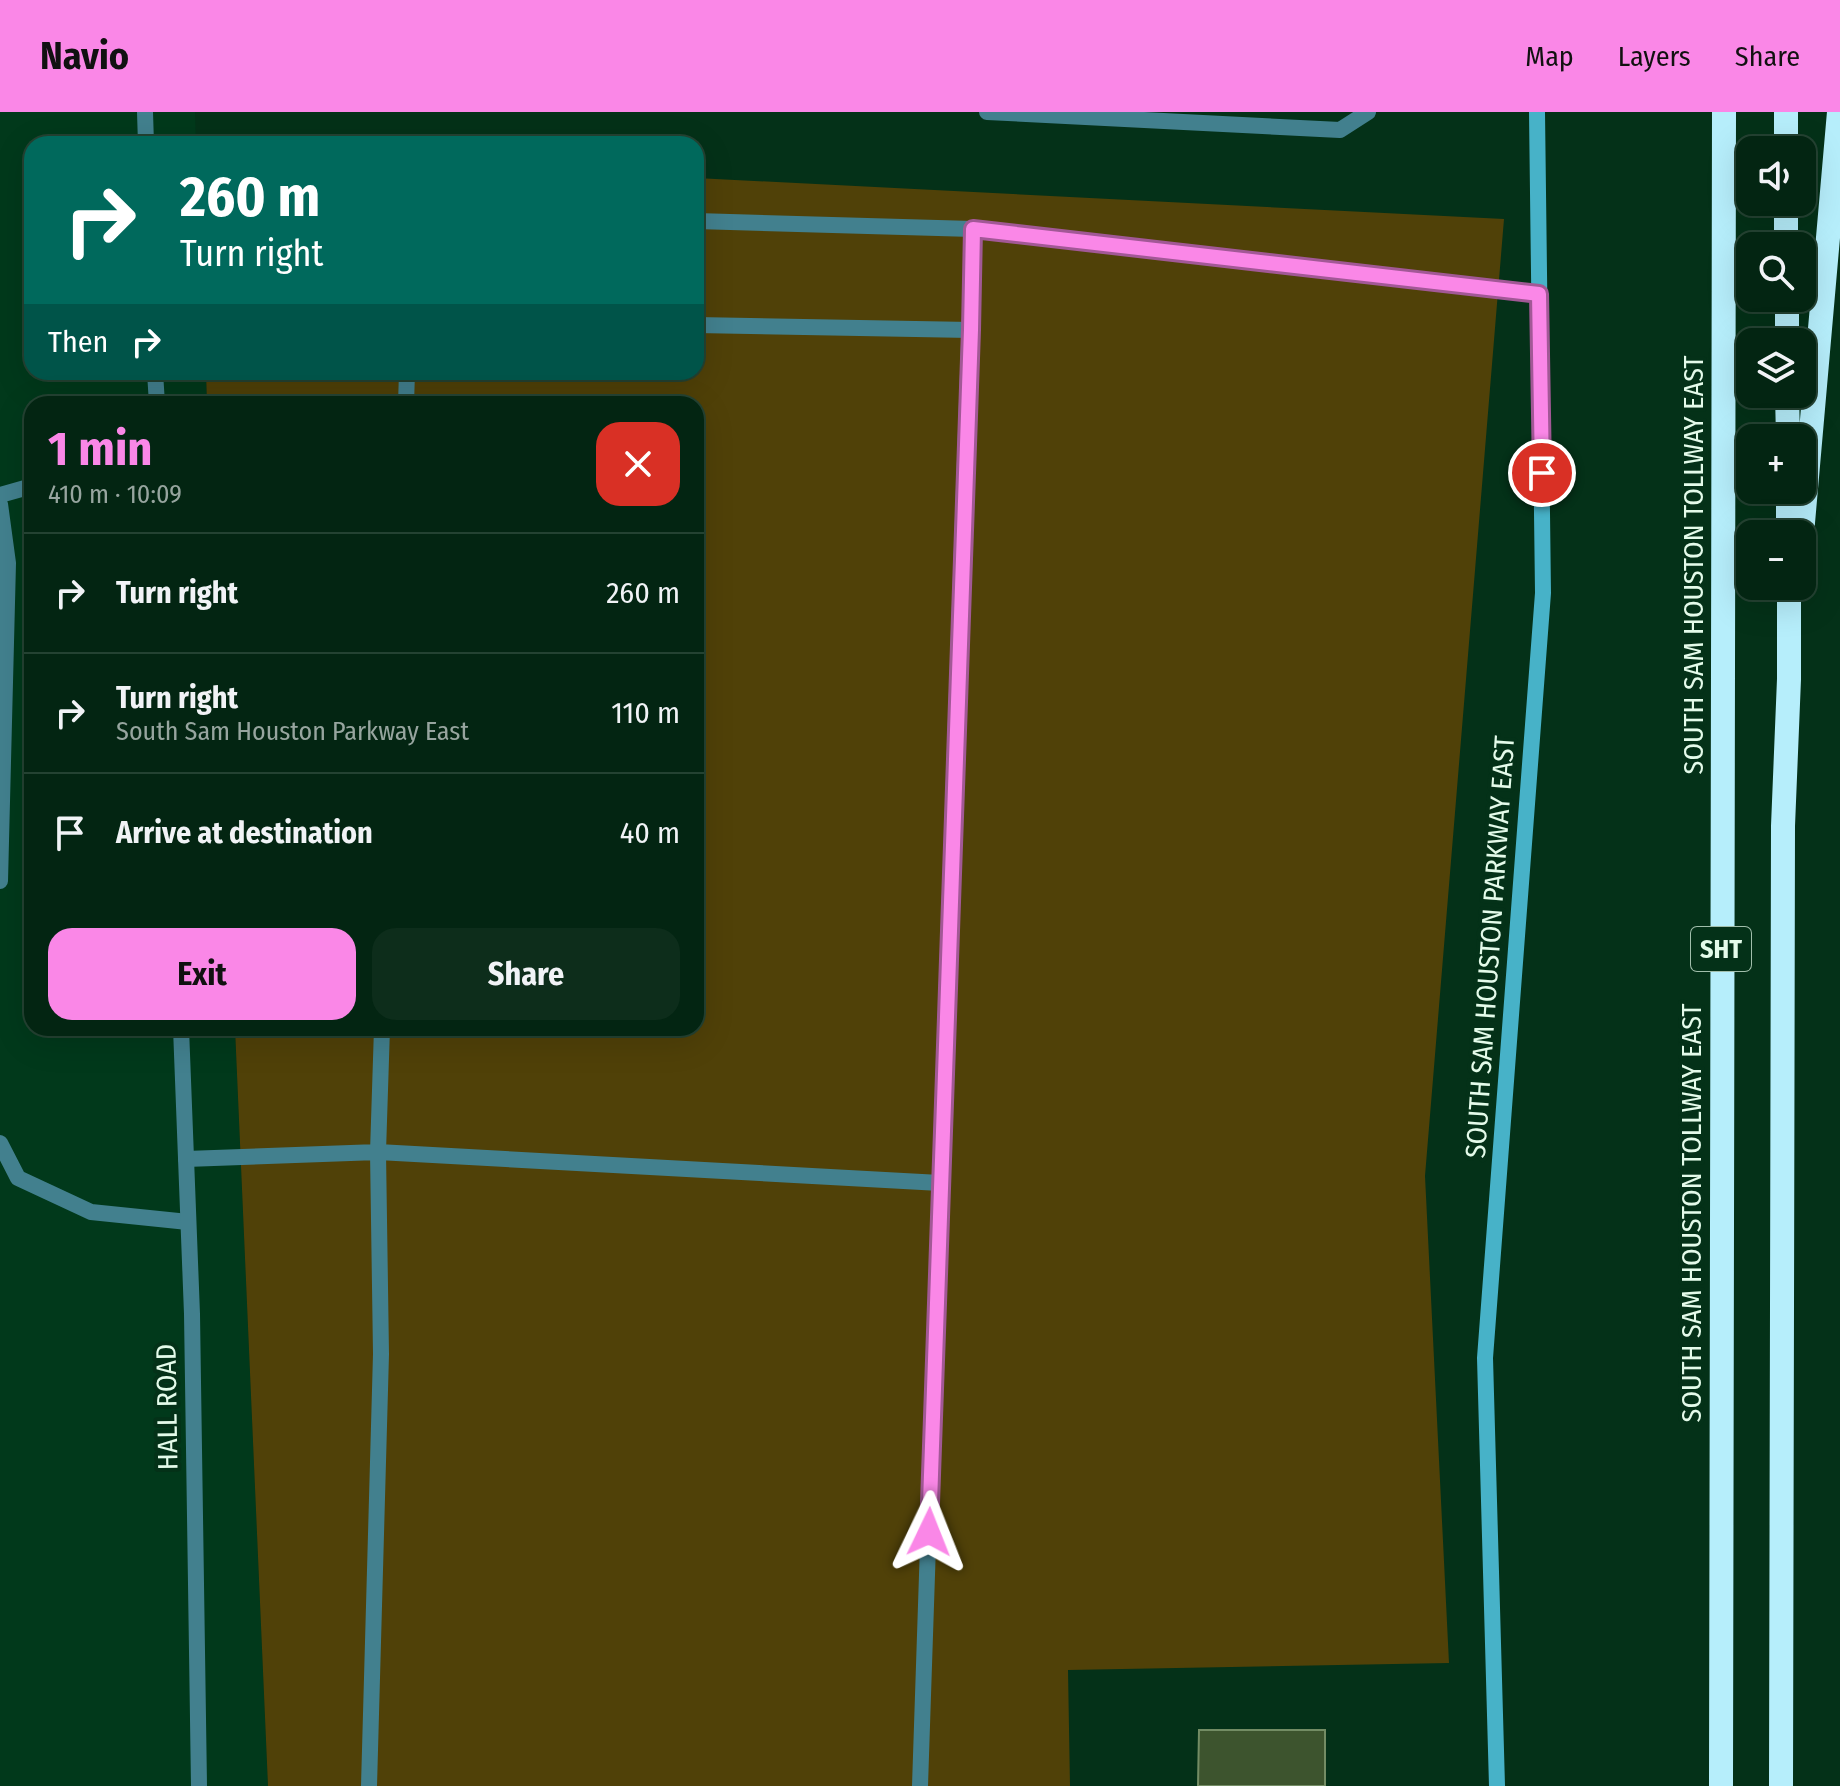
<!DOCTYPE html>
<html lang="en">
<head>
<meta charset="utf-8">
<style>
	body { margin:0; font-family:"Fira Sans Condensed",sans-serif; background:#0d2d1b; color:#f1f3f6; height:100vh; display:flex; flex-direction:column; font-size:30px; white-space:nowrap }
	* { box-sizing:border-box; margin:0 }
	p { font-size:26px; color:#97a59f }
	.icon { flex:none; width:44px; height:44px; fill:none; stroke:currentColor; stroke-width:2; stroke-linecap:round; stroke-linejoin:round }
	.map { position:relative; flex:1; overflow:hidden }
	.sheet { position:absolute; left:24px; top:284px; width:680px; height:640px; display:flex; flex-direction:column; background:#032512; border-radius:24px; box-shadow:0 8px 32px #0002,0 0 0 2px #244232 }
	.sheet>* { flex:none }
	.guide { position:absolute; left:24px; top:24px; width:680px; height:244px; border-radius:24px; box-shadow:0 8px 32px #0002,0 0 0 2px #244232; background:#00695c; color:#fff; overflow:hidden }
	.tools { position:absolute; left:1736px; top:24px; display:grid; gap:16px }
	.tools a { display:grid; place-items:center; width:80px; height:80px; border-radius:16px; background:#032512; box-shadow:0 8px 32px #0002,0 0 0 2px #244232; font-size:40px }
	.pin { position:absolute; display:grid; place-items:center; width:68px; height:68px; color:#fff; margin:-34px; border:4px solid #fff; border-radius:50%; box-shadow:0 2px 8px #0007 }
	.me { position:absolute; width:88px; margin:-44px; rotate:2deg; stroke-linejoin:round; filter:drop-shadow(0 0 6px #0008) }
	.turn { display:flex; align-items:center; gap:28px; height:168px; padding:0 24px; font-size:36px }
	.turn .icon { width:104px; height:104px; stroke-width:2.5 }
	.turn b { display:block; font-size:56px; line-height:68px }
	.then { display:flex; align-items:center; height:76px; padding:0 24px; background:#0003; gap:16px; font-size:30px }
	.round { display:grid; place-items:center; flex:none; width:84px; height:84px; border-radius:24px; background:#0d2d1b }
	.headline { display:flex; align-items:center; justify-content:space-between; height:136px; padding:0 24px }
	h1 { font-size:48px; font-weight:700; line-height:60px; color:#fa87e7 }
	.action { display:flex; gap:16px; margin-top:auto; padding:16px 24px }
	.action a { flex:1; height:92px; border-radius:24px; background:#fa87e7; color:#111; font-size:32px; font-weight:700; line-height:92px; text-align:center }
	.action a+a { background:#0d2d1b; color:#f1f3f6 }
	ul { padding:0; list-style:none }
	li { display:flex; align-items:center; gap:24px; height:120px; padding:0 24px; border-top:2px solid #244232 }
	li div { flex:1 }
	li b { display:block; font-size:30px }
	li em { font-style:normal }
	header { display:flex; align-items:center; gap:48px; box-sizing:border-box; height:112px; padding:0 40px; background:#fa87e7; color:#111 }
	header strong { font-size:38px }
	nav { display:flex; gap:44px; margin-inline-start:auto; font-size:28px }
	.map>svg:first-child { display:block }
	.built { fill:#01391b }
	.green { fill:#504108 }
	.building { fill:#3d542e; stroke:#738c64; stroke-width:2 }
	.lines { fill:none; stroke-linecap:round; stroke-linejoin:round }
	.service { stroke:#42808e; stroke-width:16 }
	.minor { stroke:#42808e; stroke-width:16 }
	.secondary { stroke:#47b2c8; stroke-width:16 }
	.motorway { stroke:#b6eefb; stroke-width:24 }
	.route-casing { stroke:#a25896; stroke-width:20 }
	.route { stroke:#fa87e7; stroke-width:14 }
	.labels { text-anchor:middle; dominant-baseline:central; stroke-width:8; stroke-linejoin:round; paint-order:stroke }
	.shield { fill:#043118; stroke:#a1beab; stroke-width:2 }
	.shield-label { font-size:26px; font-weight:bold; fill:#e4fbea }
	.street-label { font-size:28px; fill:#e4fbea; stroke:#043118 }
</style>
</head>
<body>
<header>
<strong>Navio</strong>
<nav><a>Map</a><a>Layers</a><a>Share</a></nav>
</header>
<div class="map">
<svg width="1840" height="1674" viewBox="0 0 1840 1674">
	<rect width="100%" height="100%" fill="#043118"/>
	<path class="built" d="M0 0H195L196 32H32V260H206L207 292H32V916H235L268 1674H0Z"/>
	<path class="green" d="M696 66 1504 107 1425 1064 1449 1551 1068 1558 1070 1674H268L235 916H696V292H207L206 260H696Z"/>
	<path class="building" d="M1199 1618H1325V1674H1198Z"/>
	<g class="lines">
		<path class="service" d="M987 0 1340 18 1368 0
			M696 109 973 117 1539 182
			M696 213 971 218
			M406 292 407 260
			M0 383 32 374
			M0 392 8 451 0 769
			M382 916 378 1040 940 1071 973 117
			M0 1031 18 1066 91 1100 188 1110
			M186 1047 378 1040 381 1242 369 1674
			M920 1674 940 1071"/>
		<path class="minor" d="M145 0 146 32
			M155 260 157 292
			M181 916 192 1202 199 1674"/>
		<path class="secondary" d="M1497 1674 1485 1246 1543 481 1537 0"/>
		<path class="motorway" d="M1786 0V38
			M1786 90V134
			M1787 186V230
			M1787 282 1788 326
			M1788 378V420
			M1802 422 1839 0
			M1721 1674 1724 0
			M1781 1674 1783 714 1789 567V474"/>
	</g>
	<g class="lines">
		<defs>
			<path id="route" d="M929 1420 971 218 973 117 1539 182 1542 361"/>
		</defs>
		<use href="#route" class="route-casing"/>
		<use href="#route" class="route"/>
	</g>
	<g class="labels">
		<rect class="shield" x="1691" y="815" width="60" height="44" rx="6"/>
		<g class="shield-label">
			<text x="1721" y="837">SHT</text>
		</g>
		<g class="street-label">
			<text transform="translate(1693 453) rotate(-90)">SOUTH SAM HOUSTON TOLLWAY EAST</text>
			<text transform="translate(1490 835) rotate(-86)">SOUTH SAM HOUSTON PARKWAY EAST</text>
			<text transform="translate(1691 1101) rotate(-90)">SOUTH SAM HOUSTON TOLLWAY EAST</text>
			<text transform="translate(167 1295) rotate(-91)">HALL ROAD</text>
		</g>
	</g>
</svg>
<div class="tools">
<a><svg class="icon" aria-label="sound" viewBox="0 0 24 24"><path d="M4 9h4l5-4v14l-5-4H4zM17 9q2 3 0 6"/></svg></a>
<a><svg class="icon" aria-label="search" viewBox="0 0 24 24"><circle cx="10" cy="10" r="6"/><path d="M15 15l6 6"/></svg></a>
<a><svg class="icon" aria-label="layers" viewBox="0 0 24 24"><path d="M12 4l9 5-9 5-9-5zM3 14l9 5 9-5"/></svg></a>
<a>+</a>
<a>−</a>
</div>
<div class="pin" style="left:1542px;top:361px;background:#d93025"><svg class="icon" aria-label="arrive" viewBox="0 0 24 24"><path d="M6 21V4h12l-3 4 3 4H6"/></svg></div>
<svg class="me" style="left:929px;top:1420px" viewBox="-20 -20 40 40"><path d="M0-17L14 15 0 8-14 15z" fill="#fa87e7" stroke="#fff" stroke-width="4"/></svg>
<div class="guide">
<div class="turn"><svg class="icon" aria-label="right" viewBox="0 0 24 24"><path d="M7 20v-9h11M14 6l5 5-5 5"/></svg><div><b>260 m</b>Turn right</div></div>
<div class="then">Then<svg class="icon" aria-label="right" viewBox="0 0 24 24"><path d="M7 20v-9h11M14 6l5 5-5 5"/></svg></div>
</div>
<section class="sheet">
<div class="headline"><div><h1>1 min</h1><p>410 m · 10:09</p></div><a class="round" style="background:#d93025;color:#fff"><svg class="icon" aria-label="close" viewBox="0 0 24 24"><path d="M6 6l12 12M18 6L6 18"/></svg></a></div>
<ul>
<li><svg class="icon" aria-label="right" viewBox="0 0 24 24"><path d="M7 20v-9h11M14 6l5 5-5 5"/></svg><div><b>Turn right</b></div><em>260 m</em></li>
<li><svg class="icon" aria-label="right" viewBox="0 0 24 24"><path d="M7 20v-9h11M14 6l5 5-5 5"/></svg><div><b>Turn right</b><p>South Sam Houston Parkway East</p></div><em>110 m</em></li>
<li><svg class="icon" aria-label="arrive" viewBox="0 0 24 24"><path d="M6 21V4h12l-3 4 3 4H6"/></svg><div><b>Arrive at destination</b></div><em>40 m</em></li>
</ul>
<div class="action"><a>Exit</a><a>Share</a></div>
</section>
</div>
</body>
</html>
